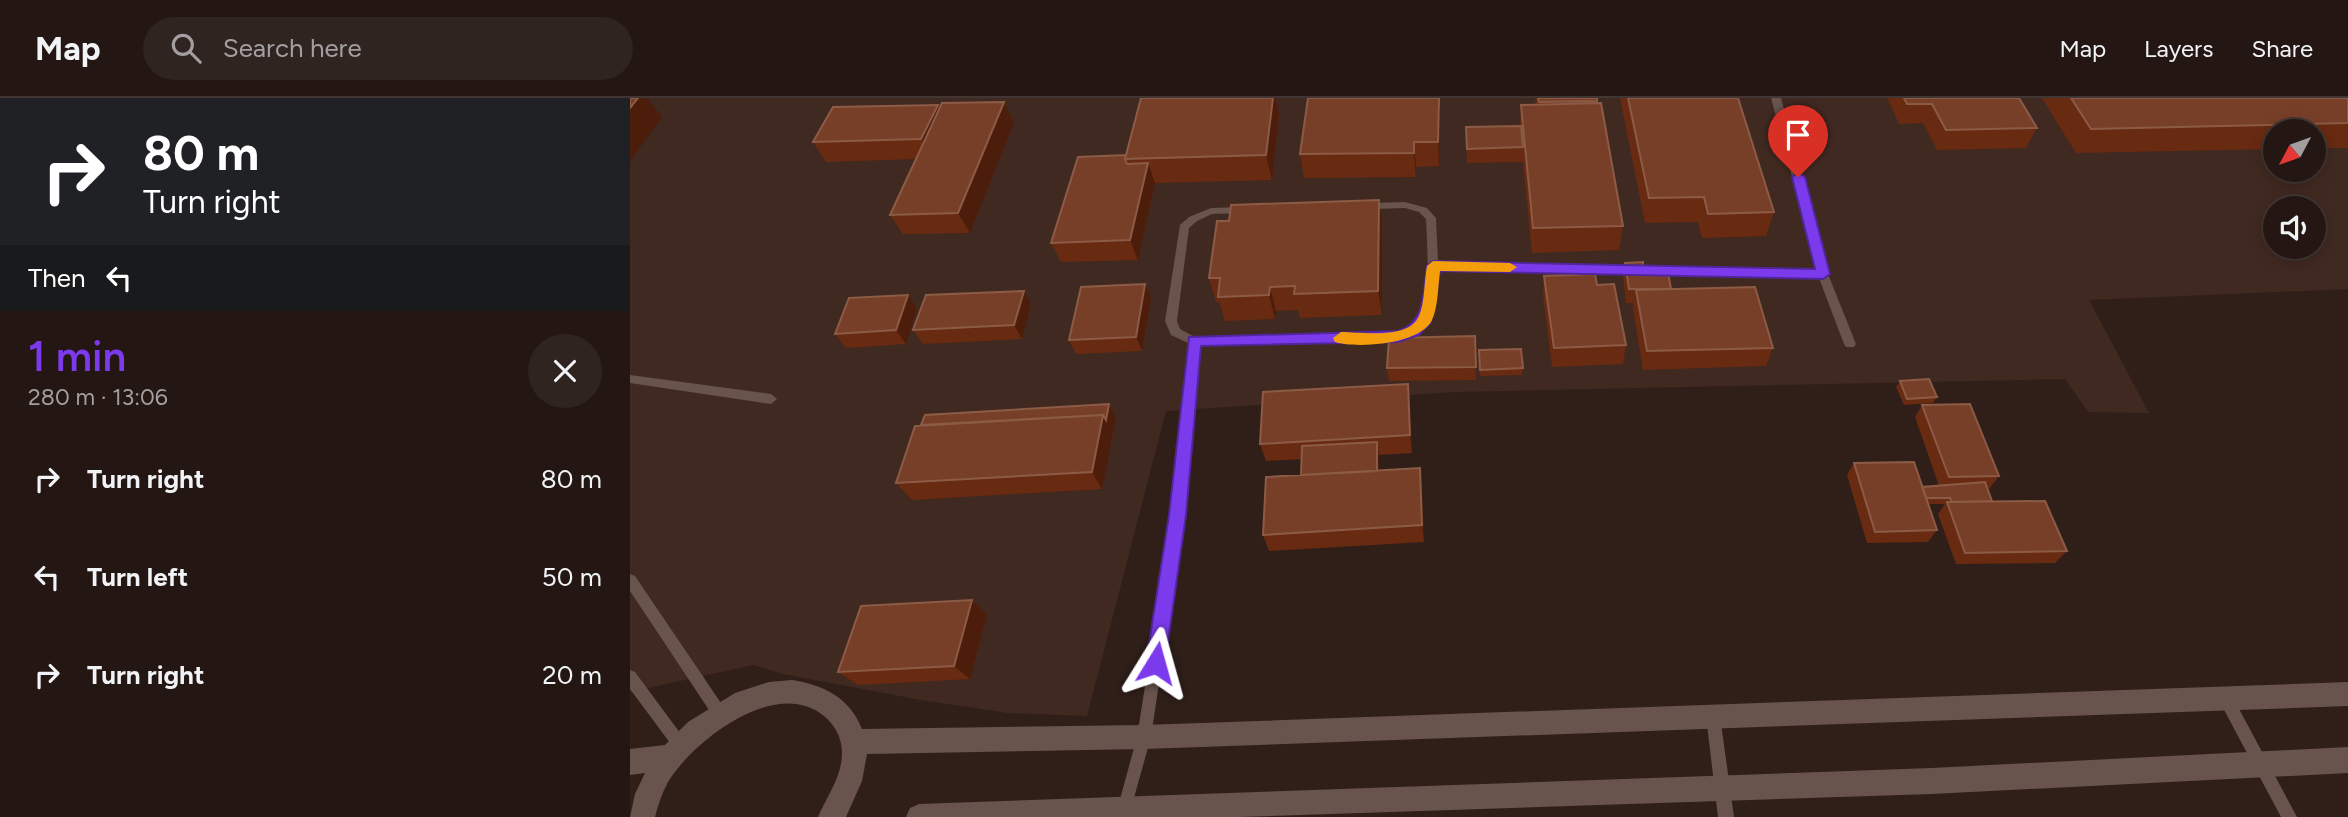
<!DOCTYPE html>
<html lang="en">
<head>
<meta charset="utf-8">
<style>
	body { margin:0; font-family:Figtree,sans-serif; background:#302421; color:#f1f3f6; height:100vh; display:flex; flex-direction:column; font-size:26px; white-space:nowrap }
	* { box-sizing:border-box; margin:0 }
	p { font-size:23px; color:#a39fa0 }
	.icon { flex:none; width:38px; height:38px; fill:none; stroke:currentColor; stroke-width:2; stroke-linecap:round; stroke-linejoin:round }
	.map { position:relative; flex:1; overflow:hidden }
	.side { display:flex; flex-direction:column; background:#241713; width:630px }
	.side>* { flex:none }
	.guide { background:#202124; color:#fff; overflow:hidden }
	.needle { width:46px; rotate:229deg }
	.fabs { position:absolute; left:1633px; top:21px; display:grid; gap:14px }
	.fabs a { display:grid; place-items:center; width:63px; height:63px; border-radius:50%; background:#241713; box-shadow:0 4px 18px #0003,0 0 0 2px #413633; font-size:35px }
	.pin { position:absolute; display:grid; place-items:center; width:60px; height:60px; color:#fff; margin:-72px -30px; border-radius:50% 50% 50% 0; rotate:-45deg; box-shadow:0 0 7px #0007 }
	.pin .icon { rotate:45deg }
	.me { position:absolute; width:77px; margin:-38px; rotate:8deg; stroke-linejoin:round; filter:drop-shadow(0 0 5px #0008) }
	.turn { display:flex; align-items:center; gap:24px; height:147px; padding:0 28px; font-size:32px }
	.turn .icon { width:91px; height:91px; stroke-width:2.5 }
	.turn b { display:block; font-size:49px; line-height:60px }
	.then { display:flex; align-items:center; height:66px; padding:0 28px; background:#0003; gap:14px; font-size:26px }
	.round { display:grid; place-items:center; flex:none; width:74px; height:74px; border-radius:37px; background:#302421 }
	.head { display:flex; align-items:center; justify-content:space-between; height:119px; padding:0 28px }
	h1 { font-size:42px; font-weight:600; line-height:52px; color:#7c3aed }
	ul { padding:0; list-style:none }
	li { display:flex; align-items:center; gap:21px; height:98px; padding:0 28px }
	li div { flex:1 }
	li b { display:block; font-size:26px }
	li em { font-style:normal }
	header { display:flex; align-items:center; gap:42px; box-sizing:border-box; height:98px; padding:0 35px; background:#241713; border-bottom:2px solid #413633 }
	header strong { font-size:33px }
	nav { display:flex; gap:38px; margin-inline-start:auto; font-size:24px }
	.search { width:490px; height:63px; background:#302421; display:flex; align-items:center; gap:18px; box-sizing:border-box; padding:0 24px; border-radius:38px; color:#a39fa0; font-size:26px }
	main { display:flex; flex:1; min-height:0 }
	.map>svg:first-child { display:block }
	.built { fill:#402921; fill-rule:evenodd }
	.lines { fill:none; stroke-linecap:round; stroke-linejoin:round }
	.lane { fill:#68544d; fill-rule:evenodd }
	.secondary { fill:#68544d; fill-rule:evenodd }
	.wall { fill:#682a10 }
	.shaded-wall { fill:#4b1d0a }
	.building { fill:#783f28; stroke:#8c5b46; stroke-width:2 }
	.route { fill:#7c3aed; stroke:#51269a; stroke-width:2 }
	.slow { fill:#f59e0b }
</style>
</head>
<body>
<header>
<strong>Map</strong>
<div class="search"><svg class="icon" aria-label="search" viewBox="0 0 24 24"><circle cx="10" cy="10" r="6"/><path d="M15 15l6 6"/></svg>Search here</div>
<nav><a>Map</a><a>Layers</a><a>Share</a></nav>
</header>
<main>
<section class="side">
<div class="guide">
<div class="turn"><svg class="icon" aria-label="right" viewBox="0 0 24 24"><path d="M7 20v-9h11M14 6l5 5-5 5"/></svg><div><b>80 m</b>Turn right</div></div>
<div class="then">Then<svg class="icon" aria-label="left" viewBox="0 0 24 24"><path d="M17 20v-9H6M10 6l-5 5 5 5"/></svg></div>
</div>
<div class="head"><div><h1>1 min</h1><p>280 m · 13:06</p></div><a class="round"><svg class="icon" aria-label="close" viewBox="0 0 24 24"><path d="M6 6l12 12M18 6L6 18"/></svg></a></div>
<ul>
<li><svg class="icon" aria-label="right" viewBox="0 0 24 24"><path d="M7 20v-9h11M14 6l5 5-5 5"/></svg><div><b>Turn right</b></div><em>80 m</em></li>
<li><svg class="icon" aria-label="left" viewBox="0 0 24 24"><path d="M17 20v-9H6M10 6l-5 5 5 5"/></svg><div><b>Turn left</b></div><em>50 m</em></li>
<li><svg class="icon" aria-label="right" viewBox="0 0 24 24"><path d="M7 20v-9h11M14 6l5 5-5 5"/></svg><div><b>Turn right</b></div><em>20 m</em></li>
</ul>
</section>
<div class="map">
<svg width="1718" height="719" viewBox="0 0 1718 719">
	<rect width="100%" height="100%" fill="#301f19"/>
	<path class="built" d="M0 0H1718V191L1459 202 1519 315 1458 314 1435 281 825 294 536 313 457 618 378 615 291 602 153 576 123 567 0 594ZM1645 33H1684V72H1645ZM1645 110H1684V149H1645Z"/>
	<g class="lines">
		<path class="lane" d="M1141 0H1151L1198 176 1226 246 1224 249H1216L1214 246 1189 180 808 172C807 207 808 228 772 242L569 247 554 417 521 639 500 714 496 719H477L480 714 489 705 507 639 542 417 558 245 541 237 535 223 550 127 559 119 581 110 775 104 797 110 806 120 808 164 1187 172ZM775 110 789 114 796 121C797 144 802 208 787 224 782 230 774 232 767 235L565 239 550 231 547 223 559 130 567 123 582 116Z
			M0 277 141 296 147 301 141 306 0 285Z
			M0 476 5 478 95 611 97 616 95 621 90 623 85 621 0 493Z
			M0 572 5 574 56 643 58 648 56 653 51 655 46 653 0 591Z
			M1596 594 1601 596 1667 719H1651L1591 606 1589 601 1591 596Z
			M1083 611 1088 613 1090 618 1104 719H1088L1076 618 1078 613Z"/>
		<path class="secondary" d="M162 582C194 587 220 600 232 631L514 627 1718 584V608L514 651 237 656 232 683 216 719H188C197 698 212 679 212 655 212 640 205 627 194 618 146 578 63 643 38 684 32 695 28 707 25 719H0L5 696 15 675 0 677V651L35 647 58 624 105 595 139 584Z
			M1718 649V675L1302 696 610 719H276L280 710 289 706 1302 670Z"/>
	</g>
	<path class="wall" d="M511 0H646L649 16 642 82 525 85 508 162 431 164 421 145 496 57Z
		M678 0H810L809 68 786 69V79L674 80 670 56Z
		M905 0H967L993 128 989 152 902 155 893 63V64L837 65 836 29 890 28 891 7H906Z
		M990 0H1108L1144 114 1136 138 1072 140 1068 124 1015 125Z
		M1257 0H1389L1407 30 1396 50 1307 52 1293 25 1269 26Z
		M1412 0H1718V50H1684V33H1645V51L1446 55Z
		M374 4 384 24 340 135 273 136 260 117 286 61 196 64 183 44 310 11Z
		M752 126V217L670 220 668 212 646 213 645 221 595 223 589 204H586L579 180Z
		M995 165 1013 169 1041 191 1143 250 1136 268 1013 272 1003 211 1004 205H996L993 179Z
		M914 178 967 187 996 247 993 266 922 269 913 197Z
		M278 197 287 210 276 246 216 250 205 236Z
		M521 200 512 253 446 256 439 242Z
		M401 206 392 241 293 246 283 232Z
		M845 238 846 282 759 283 757 270Z
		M849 252 893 270 892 277 850 278Z
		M1270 283 1307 299 1303 305 1274 307 1266 289Z
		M778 286 782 355 749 357V372L790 370 794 444 639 453 633 437 671 377 672 361 636 363 630 346Z
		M479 306 486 319 472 391 282 402 266 385Z
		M1292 307 1369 378 1359 391H1357L1362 403 1437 453 1425 465 1326 466 1308 416 1315 406H1298L1307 432 1298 444 1237 445 1217 377 1224 365 1292 389 1309 388 1285 319Z
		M342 502 357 517 340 581 228 587 208 574Z"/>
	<path class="shaded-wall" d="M8 0H17L32 19 0 63V10Z
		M643 0H646L649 16 642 82 636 57Z
		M809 0 810 11 809 68 808 44Z
		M374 4 384 24 340 135 328 115Z
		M308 7 318 26 302 61 291 41Z
		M784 44 786 69V79L784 55Z
		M518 65 525 85 508 162 500 142Z
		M749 102 752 126V217L748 193Z
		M515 186 521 200 512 253 506 239Z
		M640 189 646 213 645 221 639 197Z
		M394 193 401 206 392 241 384 227Z
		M278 197 287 210 276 246 266 232Z
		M778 286 780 305 782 355 780 337Z
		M479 306 486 319 472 391 462 374 473 317Z
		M747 344 749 357V390L747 378Z
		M790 370 792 387 794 444 792 427Z
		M342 502 357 517 340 581 324 568Z"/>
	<path class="building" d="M0 0H8L0 10Z
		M511 0H643L636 57 495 61Z
		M678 0H809L808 44H784V55L670 56Z
		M908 0H967V3L909 4Z
		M998 0H1108L1144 114 1078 116 1074 99 1019 100Z
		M1274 0H1389L1407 30 1316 32 1302 6H1277Z
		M1441 0H1718V25L1461 31Z
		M374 4 328 115 260 117 312 5Z
		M971 5 993 128 903 130 891 7Z
		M308 7 291 41 183 44 203 9Z
		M891 28 893 49 837 51 836 29Z
		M496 57 495 61 497 66 518 65 500 142 421 145 448 59Z
		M749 102 748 193 664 196 665 188 640 189 639 197 588 199 590 180H579L587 123H599L601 107Z
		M1013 164V169L1037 168 1041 191H999L995 165Z
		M965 176 967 187 984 186 996 247 924 250 914 178Z
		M515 186 506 239 439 242 451 189Z
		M1125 189 1143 250 1017 253 1006 192Z
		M394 193 384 227 283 232 296 197Z
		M278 197 266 232 205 236 219 200Z
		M845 238 846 269 757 270 759 240Z
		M891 251 893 270 850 272 849 252Z
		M1299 281 1307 299 1277 301 1270 283Z
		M778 286 780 337 630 346 633 294Z
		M479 306 476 322 473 317 291 327 295 317Z
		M1340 306 1369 378 1319 379 1292 307Z
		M473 317 462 374 266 385 285 328Z
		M747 344V373L671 377 672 348Z
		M1284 364 1307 432 1245 434 1224 365Z
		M790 370 792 427 633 437 636 379Z
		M1355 384 1362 403 1322 404 1320 400H1296L1292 389Z
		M1415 403 1437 453 1335 455 1317 404Z
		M342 502 324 568 208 574 231 508Z"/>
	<path class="route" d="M1168 74 1175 79 1200 176 1193 181 810 173 801 224 789 237 768 244 571 248 556 417 535 565 532 571 526 574 519 571 516 565 539 417 559 239 768 233C796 225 793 193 797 168L803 163 1185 171 1162 79Z"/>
	<path class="slow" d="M803 163 880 165 887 169 880 174 810 173C808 188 808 209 802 222 791 246 728 251 705 244L703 240 711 234C731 234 779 242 789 218 795 204 794 183 797 168Z"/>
</svg>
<div class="fabs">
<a><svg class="needle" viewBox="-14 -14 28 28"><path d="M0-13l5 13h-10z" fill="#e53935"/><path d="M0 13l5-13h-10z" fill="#a39fa0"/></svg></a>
<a><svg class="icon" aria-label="sound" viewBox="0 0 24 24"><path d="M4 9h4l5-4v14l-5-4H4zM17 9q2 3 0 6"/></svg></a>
</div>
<div class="pin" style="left:1168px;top:79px;background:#d93025"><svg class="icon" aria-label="arrive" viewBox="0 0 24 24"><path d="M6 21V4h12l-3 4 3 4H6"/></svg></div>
<svg class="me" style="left:526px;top:565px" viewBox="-20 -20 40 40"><path d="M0-17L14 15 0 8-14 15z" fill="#7c3aed" stroke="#fff" stroke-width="4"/></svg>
</div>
</main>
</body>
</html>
